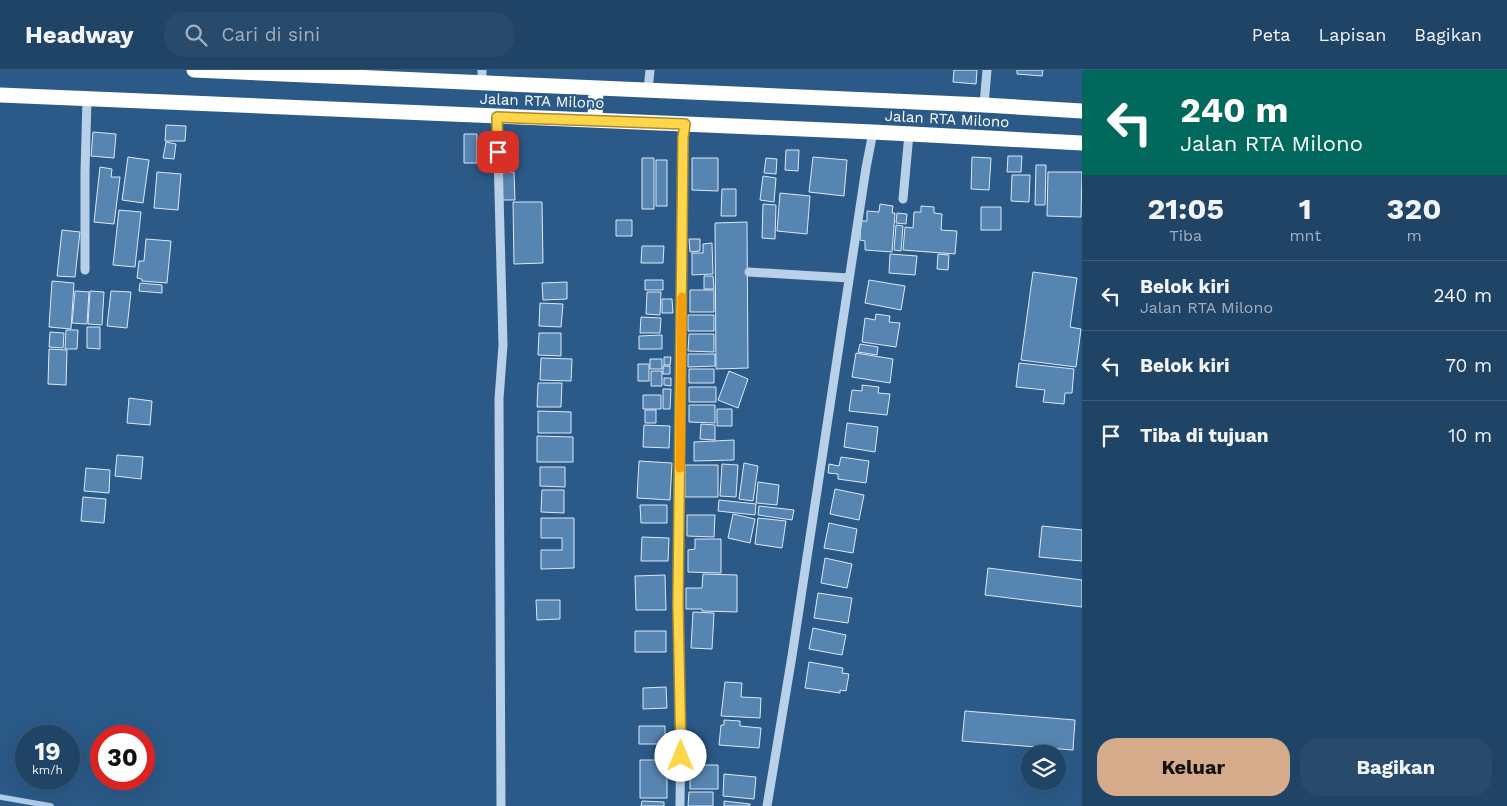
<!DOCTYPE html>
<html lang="id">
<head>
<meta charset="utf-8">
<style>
	body { margin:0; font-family:"Work Sans",sans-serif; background:#284b6c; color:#f1f3f6; height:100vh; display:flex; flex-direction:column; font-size:19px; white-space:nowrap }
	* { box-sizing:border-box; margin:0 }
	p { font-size:16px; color:#a2b0bf }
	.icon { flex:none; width:28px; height:28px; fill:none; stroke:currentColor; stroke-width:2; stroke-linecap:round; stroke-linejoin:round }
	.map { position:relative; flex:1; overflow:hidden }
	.panel { display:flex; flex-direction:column; background:#204466; width:425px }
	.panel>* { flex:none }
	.banner { background:#00695c; color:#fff; overflow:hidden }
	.fabs { position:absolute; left:1021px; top:675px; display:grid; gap:10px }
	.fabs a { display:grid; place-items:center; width:45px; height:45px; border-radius:50%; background:#204466; box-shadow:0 5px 20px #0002,0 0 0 1px #3d5c7a; font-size:25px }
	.speed { position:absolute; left:15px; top:655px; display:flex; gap:10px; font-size:25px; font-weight:700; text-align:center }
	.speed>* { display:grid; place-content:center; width:65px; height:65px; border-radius:50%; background:#204466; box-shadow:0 5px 20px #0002,0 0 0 1px #3d5c7a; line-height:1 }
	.speed small { font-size:12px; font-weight:400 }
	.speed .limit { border:8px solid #d22; background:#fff; color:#111 }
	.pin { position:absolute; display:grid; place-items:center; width:42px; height:42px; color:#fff; margin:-21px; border-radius:10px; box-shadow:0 2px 8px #0006 }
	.me { position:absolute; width:55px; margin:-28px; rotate:0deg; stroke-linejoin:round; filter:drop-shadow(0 0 4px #0008) }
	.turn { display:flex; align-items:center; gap:18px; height:105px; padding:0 15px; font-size:22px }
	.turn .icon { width:65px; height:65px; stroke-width:2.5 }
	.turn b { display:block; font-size:35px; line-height:42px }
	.eta { display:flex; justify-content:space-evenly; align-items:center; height:85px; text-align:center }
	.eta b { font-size:30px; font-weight:700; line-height:35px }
	.cta { display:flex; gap:10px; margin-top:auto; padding:10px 15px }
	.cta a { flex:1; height:58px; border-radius:20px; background:#d6ab8b; color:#111; font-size:20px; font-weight:700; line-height:58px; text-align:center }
	.cta a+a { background:#284b6c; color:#f1f3f6 }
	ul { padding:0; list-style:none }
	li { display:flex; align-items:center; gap:15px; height:70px; padding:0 15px; border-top:1px solid #3d5c7a }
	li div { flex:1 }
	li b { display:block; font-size:19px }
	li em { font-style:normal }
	header { display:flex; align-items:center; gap:30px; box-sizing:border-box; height:70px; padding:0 25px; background:#204466; border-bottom:1px solid #3d5c7a }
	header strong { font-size:24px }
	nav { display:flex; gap:28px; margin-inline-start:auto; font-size:18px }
	.search { width:350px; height:45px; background:#284b6c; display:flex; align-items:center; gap:12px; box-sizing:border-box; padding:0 18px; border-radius:20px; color:#a2b0bf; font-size:19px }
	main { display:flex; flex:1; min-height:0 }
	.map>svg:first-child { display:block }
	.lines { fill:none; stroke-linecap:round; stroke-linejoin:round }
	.stream { stroke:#adcce8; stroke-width:5.5 }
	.building { fill:#5785b1; stroke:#dbe9f7 }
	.minor { stroke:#b8d1e8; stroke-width:9 }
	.highway { stroke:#fff; stroke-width:15 }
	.route-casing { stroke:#a68a30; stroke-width:12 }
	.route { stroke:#ffd54a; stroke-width:9 }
	.slow { stroke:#f59e0b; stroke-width:9 }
	.labels { text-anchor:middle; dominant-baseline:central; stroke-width:4; stroke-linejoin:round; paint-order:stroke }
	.street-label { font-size:15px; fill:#fff; stroke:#2b5a88 }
</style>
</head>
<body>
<header>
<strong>Headway</strong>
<div class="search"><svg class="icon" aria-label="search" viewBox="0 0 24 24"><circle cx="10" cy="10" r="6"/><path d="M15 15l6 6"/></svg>Cari di sini</div>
<nav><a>Peta</a><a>Lapisan</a><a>Bagikan</a></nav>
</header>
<main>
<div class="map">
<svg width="1082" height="736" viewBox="0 0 1082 736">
	<rect width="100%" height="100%" fill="#2b5a88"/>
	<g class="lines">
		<path class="stream" d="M0 727 51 736"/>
	</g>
	<path class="building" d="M954 0H977L976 14 953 12Z
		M1017 0H1043L1042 6 1017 4Z
		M166 55 186 56 185 71H165Z
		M93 62 116 64 114 88 91 86Z
		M464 64H477V93H464Z
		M166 72 176 74 174 89 163 88Z
		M786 80H799L798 101 785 100Z
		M1008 86H1022L1021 102H1007Z
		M128 87 149 90 143 133 122 130Z
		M813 87 847 90 844 126 809 122Z
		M972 87 991 88 989 120 971 119Z
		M642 88H654V139H642Z
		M692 88H718V121L692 120Z
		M766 88 777 89 776 104 764 103Z
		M656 90H667V136H656Z
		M1036 95H1046L1045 135H1035Z
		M100 97 112 99 111 107H120L114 154 94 152Z
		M157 102 181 104 178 140 154 138Z
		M514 102 515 130H501L500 103Z
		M1048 102H1082L1081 147 1047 146Z
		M1012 105H1030L1029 132 1011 131Z
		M763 106 776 108 774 132 760 130Z
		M722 119H736V146H721Z
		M780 123 810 126 807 164 777 161Z
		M513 132H542L543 193 514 194Z
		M763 134 776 135 775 169 762 168Z
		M880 134 893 136 892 143H895L892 182 865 180V171L860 170 861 151H867V141L879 142Z
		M921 136 934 137V143L942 144 941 160 957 161 955 184 903 180 905 157 913 158 914 142H921Z
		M981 137H1001V160H981Z
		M119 140 141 142 135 197 113 195Z
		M897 143 907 144 906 154 896 153Z
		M616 150H632V166H616Z
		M747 152 748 298 716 299 715 153Z
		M896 155 903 156 901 181 894 180Z
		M62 160 80 162 75 207 57 206Z
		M146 169 171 171 167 213 142 211V209L137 208 139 191H144Z
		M689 169H700V181L690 182Z
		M712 173 713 204 692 205V183H703V174Z
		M642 176H664L663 193H641Z
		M890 184 917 186 915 205 889 203Z
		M938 184 949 185 948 200 937 199Z
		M1033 202 1077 208 1070 257 1081 259 1076 297 1021 290Z
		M704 206H713L714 219H704Z
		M645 210H663V220H645Z
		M869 210 905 216 901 240 865 233Z
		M52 211 74 213 71 259 49 257Z
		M567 212V229L543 230 542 213Z
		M140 213 162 215V223L139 221Z
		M690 220H714V242H690Z
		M75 221 89 222 87 254 72 253Z
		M90 221 104 222 102 255 88 254Z
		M111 221 131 222 127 258 107 256Z
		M647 222H661L660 245 646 244Z
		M662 229H672L673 243H662Z
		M540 233 563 234 561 257 539 256Z
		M876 244 890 246 889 252 900 253 896 277 862 272 865 248 875 250Z
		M688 245H714V261H688Z
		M641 247 661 248 660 263H640Z
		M87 257H100V279L87 278Z
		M66 260H78L77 279H65Z
		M50 262 64 263 63 278 49 277Z
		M539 263H561V286L538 285Z
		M689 264H714V282L688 281Z
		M662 265V279H639V266Z
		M860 274 878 277 877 285 858 282Z
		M49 279 67 280 66 315 48 314Z
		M856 283 893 289 890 313 852 307Z
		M688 284H715V296L688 297Z
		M664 287H671L670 295H664Z
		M541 288 572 289 571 311 540 310Z
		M650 289H662V299H650Z
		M1019 293 1074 299 1072 323H1065L1064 334 1043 332 1045 320 1016 317Z
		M638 294H649V311H638Z
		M663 296H670V304H663Z
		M689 299H714V313H689Z
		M651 301H662V316H651Z
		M729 301 748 309 738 338 718 330Z
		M664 308H671V316L664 315Z
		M538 313H562L561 337H537Z
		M862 315 879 317 878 323 890 324 887 345 849 341 852 320 862 321Z
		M689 317H716V332H689Z
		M663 319H671L670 339H663Z
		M643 325H661V339H643Z
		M129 328 152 331 150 355 127 353Z
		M689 335H715V353L689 352Z
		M717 339H732V356H717Z
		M645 340H656V353H645Z
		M538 341 571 342V363H538Z
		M847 353 878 357 875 382 844 377Z
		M701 354 715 355V370L700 369Z
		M644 355 670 356 669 378 643 377Z
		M537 366 573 367V392H537Z
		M734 370V390L694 391V372Z
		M117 385 143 387 141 409 115 406Z
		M841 387 869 391 866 413 838 409V404L828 403 829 394 839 396Z
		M639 391 672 393 670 430 637 428Z
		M744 393 758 396 753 431 739 429Z
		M722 394 738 395 736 427 720 426Z
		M685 395H718V427H685Z
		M540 397H565V417L540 416Z
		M86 398 110 400 109 423 84 421Z
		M758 412 779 415 777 435 756 433Z
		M835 419 864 425 859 450 830 444Z
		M542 420H564V443L541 442Z
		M83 427 106 429 104 453 81 451Z
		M719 430 756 434 755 445 718 441Z
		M640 435H667V453H641Z
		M759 436 794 440 792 450 758 445Z
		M733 444 755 449 750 473 728 468Z
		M687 445H715L714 467 687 466Z
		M541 448H574V498L541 499V480H562V468H541Z
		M758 448 786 451 782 478 755 474Z
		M829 453 857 459 853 483 824 478Z
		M1042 456 1082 460V491L1039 487Z
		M642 467 669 468 668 491H641Z
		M695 469H721V503L688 502V480L695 479Z
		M825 488 852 494 847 518 821 513Z
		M988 498 1082 510V537L985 525Z
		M703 504 737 505V542L702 541V539H686V518H702Z
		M665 505 666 540H636L635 506Z
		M818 523 852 528 848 553 814 548Z
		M536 530H560V549L537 550Z
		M693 542 714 543 712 579 691 578Z
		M813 558 846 565 842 585 809 579Z
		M635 561H666V582H635Z
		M809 592 843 598 842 603 849 604 846 621 840 620V623L805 618Z
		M725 612 742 613 741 627 761 628 760 648 721 646Z
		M666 617 667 638 643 639V618Z
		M965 641 1075 650 1073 680 962 671Z
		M724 650 740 651V656L761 658 759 678 719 675 721 655H724Z
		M639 656H665V674H639Z
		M640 690H667V728H640Z
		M690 695H718V719H690Z
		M724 704 756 707 754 729 723 726Z
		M689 722H713V736H688Z
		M642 731 664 732V736H641Z
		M724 731 750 734V736H724Z"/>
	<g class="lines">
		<path class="minor" d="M482 12V0
			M648 20 650 0
			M984 35 987 0
			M497 47 503 275 499 329 501 736
			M903 129 909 64
			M85 200V102L87 29
			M749 202 849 208
			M680 736 681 654 678 534 683 67 685 54
			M767 736 792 586 866 98 873 62"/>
		<path class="highway" d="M194 0 984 35 1082 41
			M0 25 873 62 1082 73
			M595 50 596 18"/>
	</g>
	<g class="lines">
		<defs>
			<path id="route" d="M498 82 497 47 685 54 683 67 678 534 681 686"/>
		</defs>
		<use href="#route" class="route-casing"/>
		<use href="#route" class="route"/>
		<path class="slow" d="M680 398 682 227"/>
	</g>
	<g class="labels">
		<g class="street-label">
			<text transform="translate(542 31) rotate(2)">Jalan RTA Milono</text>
			<text transform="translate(947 49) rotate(3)">Jalan RTA Milono</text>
		</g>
	</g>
</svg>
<div class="fabs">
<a><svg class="icon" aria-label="layers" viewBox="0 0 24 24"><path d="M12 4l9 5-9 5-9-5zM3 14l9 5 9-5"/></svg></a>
</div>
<div class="speed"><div>19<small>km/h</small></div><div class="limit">30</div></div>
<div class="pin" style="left:498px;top:82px;background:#d93025"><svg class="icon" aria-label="arrive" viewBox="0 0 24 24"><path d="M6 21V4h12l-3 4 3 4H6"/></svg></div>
<svg class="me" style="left:681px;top:686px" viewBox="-20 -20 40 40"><circle r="19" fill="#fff"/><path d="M0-13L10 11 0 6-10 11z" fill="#ffd54a"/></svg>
</div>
<section class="panel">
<div class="banner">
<div class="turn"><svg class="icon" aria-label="left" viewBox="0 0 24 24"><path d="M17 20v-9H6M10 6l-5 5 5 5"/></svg><div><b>240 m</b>Jalan RTA Milono</div></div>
</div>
<div class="eta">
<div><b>21:05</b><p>Tiba</p></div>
<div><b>1</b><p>mnt</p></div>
<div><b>320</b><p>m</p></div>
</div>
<ul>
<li><svg class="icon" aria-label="left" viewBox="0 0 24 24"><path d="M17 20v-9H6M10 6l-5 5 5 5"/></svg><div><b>Belok kiri</b><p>Jalan RTA Milono</p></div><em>240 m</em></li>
<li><svg class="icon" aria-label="left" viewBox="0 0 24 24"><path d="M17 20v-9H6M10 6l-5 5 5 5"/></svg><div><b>Belok kiri</b></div><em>70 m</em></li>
<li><svg class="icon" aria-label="arrive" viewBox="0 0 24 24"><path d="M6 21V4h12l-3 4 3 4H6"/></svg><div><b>Tiba di tujuan</b></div><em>10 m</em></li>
</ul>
<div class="cta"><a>Keluar</a><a>Bagikan</a></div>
</section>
</main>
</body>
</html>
